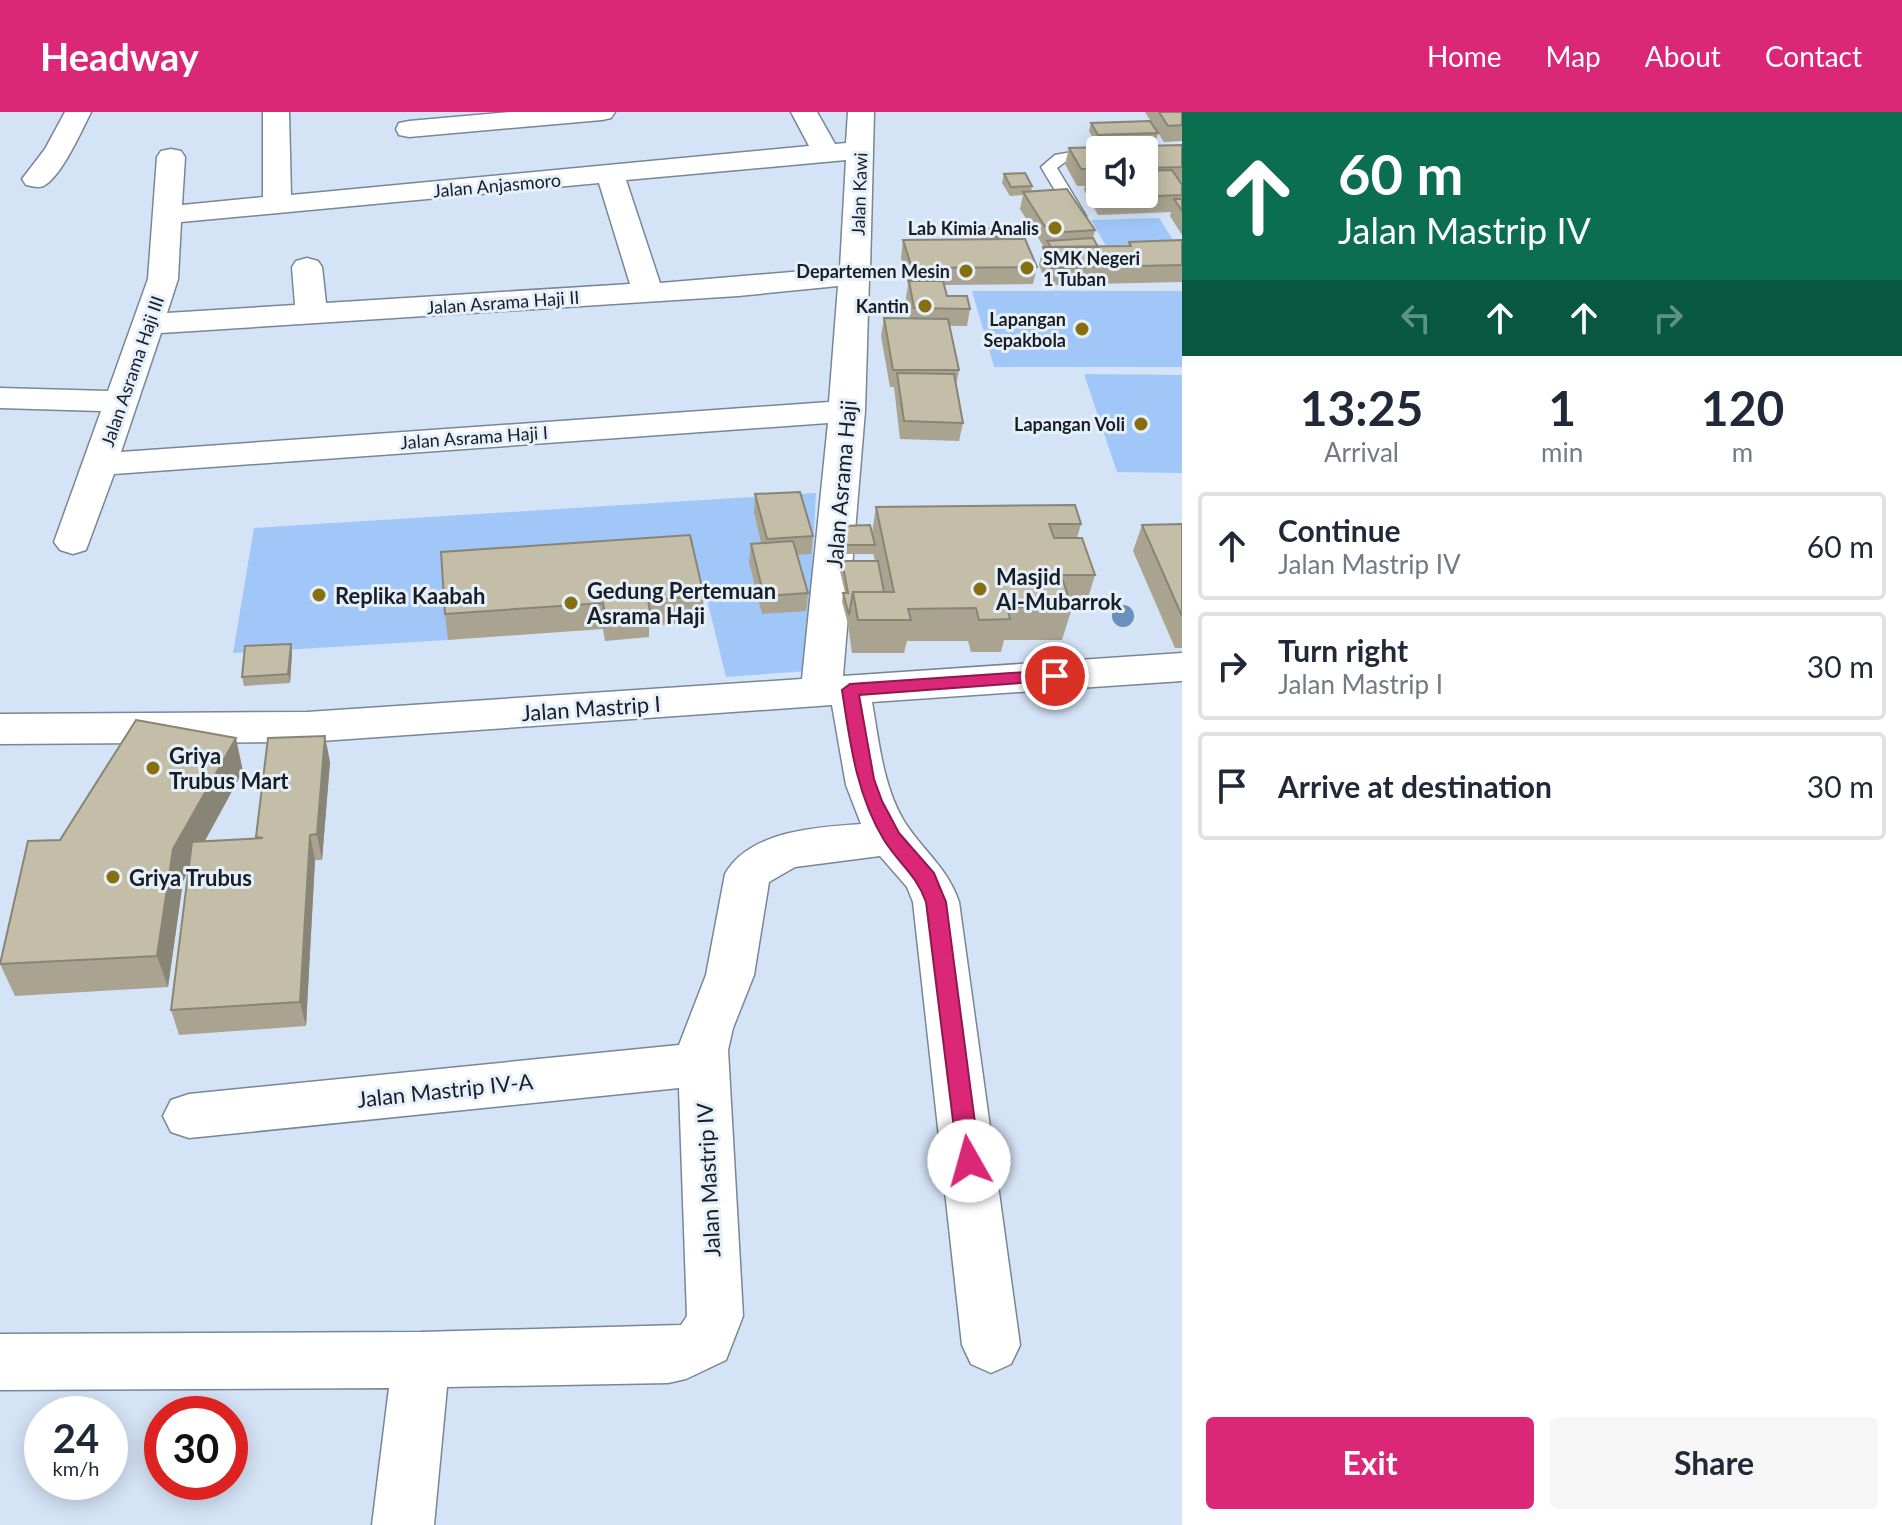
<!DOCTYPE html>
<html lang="en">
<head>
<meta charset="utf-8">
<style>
	body { margin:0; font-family:Lato,sans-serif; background:#f6f6f7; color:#1f2937; height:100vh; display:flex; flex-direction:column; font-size:30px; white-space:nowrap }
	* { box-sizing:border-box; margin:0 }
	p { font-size:26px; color:#747a83 }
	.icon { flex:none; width:44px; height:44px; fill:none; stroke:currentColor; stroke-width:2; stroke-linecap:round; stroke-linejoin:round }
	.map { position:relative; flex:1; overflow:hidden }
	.drawer { display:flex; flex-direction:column; background:#fff; width:720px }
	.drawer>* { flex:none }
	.guide { background:#0b6e4f; color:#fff; overflow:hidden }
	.fabs { position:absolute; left:1086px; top:24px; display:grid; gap:16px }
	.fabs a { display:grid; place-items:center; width:72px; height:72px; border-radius:8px; background:#fff; box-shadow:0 4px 20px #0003; font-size:40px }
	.speed { position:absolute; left:24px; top:1284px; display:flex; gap:16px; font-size:40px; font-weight:700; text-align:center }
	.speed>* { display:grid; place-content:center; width:104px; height:104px; border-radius:50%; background:#fff; box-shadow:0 4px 20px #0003; line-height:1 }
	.speed small { font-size:20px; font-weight:400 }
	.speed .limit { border:12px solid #d22; background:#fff; color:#111 }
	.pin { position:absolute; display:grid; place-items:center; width:68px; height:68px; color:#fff; margin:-34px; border:4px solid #fff; border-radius:50%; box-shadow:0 2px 8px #0007 }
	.me { position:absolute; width:88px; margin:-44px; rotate:353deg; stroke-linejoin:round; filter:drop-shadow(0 0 6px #0008) }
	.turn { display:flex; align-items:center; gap:28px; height:168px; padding:0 24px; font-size:36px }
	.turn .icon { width:104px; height:104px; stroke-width:2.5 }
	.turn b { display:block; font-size:56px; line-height:68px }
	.lanes { display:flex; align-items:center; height:76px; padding:0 24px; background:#0003; justify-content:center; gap:40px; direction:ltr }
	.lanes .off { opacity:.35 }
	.eta { display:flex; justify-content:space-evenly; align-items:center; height:136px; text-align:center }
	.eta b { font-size:48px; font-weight:700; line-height:56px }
	.cta { display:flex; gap:16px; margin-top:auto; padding:16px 24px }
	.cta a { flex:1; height:92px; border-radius:8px; background:#db2777; color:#fff; font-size:32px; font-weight:700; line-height:92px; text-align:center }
	.cta a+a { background:#f6f6f7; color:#1f2937 }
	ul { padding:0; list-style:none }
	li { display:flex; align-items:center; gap:24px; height:108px; margin:0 16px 12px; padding:0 8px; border:4px solid #e0e1e3; border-radius:8px }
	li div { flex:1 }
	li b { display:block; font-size:30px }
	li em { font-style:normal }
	header { display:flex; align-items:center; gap:48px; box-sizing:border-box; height:112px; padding:0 40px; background:#db2777; color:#fff }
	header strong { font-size:38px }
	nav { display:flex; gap:44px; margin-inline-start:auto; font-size:28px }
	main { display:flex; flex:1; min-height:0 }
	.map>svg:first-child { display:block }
	.green { fill:#a0c7f7 }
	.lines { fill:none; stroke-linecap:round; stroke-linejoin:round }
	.service-casing { stroke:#788697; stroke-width:3 }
	.minor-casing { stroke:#788697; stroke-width:3 }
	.service { fill:#fff; fill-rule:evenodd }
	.minor { fill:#fff; fill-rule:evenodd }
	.tree { fill:#6a90bb }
	.wall { fill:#a9a390; fill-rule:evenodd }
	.shaded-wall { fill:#898576 }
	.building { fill:#c4bea8; stroke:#898576; stroke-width:2 }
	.route { fill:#db2777; stroke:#8e194d; stroke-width:2 }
	.poi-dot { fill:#856f0f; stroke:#e6f0fb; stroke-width:3 }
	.labels { text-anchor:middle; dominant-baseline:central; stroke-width:6; stroke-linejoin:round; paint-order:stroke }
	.far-street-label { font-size:18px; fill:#191e25; stroke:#e6f0fb }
	.far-poi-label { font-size:18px; font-weight:bold; fill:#191e25; stroke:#e6f0fb; text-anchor:end }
	.street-label { font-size:22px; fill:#191e25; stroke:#e6f0fb }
	.poi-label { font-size:22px; font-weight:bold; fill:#191e25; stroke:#e6f0fb; text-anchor:start }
</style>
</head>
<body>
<header>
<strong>Headway</strong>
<nav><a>Home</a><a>Map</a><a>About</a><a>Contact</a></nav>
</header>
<main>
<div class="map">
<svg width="1182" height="1413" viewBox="0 0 1182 1413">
	<rect width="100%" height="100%" fill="#d4e3f6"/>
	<path class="green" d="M1159 106 1178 136 1109 139 1091 108Z
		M972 179H1182V255H994Z
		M1084 262 1182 263V361L1117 360Z
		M816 381 807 559 726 565 703 471 444 467 448 528 233 541 254 416Z"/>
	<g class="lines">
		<defs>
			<path id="service" d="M1100 35 1107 38H1100V43L1065 50 1057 56 1086 104 1078 109 1072 107 1041 55 1055 43Z"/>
			<path id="minor" d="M65 0H91C82 18 62 63 45 73 40 77 32 74 26 73L22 67 45 37Z
				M263 0H289L291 83 809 34 791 0H817L835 32 846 31 848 0H874L870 159 872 163 869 167 865 299 843 564 1182 541V569L872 590C879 630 883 674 904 709 922 738 948 756 959 790L1020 1233 1011 1252 991 1261 971 1252 962 1233 913 790 907 775 880 744 795 755 769 770 754 863 733 916 728 938 743 1204 726 1248 686 1267 668 1271 447 1275 434 1413H372L389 1276 0 1278V1222L421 1220 681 1213 687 1204 679 976 189 1026 171 1020 163 1004 171 988 189 982 679 933 706 863 725 762C749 719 817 715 861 712L846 673 832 593 307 630 0 632V602L307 600 802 567 828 311 114 362 86 438 73 442 60 438 54 430 101 299 0 296V276L108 279 148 167 157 45 161 39 171 37 181 39 185 45 182 93 263 85ZM846 48 840 156 660 171 626 68ZM599 71 630 172 326 191 322 155 318 149 307 146 296 149 292 155 295 193 167 201 178 167 181 110ZM838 174 829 290 121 340 161 221 738 184Z
				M511 0H615L611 6 602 8 409 25 399 23 396 17 399 11 409 9Z"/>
		</defs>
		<use href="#service" class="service-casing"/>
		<use href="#minor" class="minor-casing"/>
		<use href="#service" class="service"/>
		<use href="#minor" class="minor"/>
	</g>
	<circle class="tree" cx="1123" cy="504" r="11"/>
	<path class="wall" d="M1145 0H1182V29L1164 30 1158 21 1156 30 1096 32 1089 19 1091 11 1158 21Z
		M1182 33V71H1181L1182 73V123L1170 104 1171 100 1098 103 1084 78 1085 74H1077L1065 52 1069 36ZM1100 38H1144V82H1100Z
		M1004 62 1032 74 1031 80 1095 118 1093 126 1098 135 1128 134 1129 130 1182 128V170L1047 173 1039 153 1043 135H1044L1020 97 1023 83 1010 84 1002 71Z
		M982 117 1004 125V127L1037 155 1033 172 944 173 947 184 970 197 967 214H949L959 258 956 274 963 311 959 329 900 327 894 275H890L881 224 884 206 910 207 906 186 908 173 901 146 903 128H982L980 125Z
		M755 382 813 424 811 442 797 443 808 481 806 499 762 502 749 450 751 432 761 431 754 400Z
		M876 395 1081 412 1077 426 1095 463 1085 496H1072L1062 528H1004L1001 540H971L968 529H907L904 541H852L848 512 842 490 843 481H845L840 459 842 449H875L873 441V442H845L841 423 843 414 872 421Z
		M1182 412V536H1175L1133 439 1142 413Z
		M704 484 702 510 649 514V525L605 529 603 517 448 528 445 502Z
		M292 541 290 571 244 574 242 565Z
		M330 650 322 748H315L306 914 179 923 171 898 188 759 183 769 168 875 15 884 0 852 60 728 243 659 204 730 257 727 256 725Z"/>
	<path class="shaded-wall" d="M291 532 292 541 290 571 288 562Z
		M325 624 330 650 322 748 317 722Z
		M236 626 243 659 183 769 168 875 157 844 173 737Z
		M310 723 315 748 306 914 300 890Z"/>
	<path class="building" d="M1159 0H1182V13L1168 14Z
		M1150 9 1158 21 1098 23 1091 11Z
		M1182 33V55L1144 56V38H1100V57H1081L1069 36Z
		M1172 58 1182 73V83L1102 86 1088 61H1100V82H1144V59Z
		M1025 61 1032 74 1011 75 1004 62Z
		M1067 77 1095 118 1049 121 1023 80Z
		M1174 87H1182V99Z
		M1000 116 1004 125H986L982 117Z
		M1093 126 1098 135H1051L1047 129Z
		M1025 127 1037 155 912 156 903 128Z
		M1182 128V153L1051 156 1043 135 1131 134 1129 130Z
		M909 169H943L947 184H967L970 197 914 196Z
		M884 206 948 207 959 258H893Z
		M897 261 954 262 963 311 904 309Z
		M800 380 813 424 767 427 755 382Z
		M1075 393 1081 412H1049L1054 426H1082L1095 463H1061L1072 495H1007L1010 507 979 508 976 496 908 497 911 508H858L853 480H894L876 395Z
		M1182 412V504L1142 413Z
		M870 413 875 433H846L843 414Z
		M690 423 704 484 648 488 650 499 605 502 603 491 445 502 441 440Z
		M793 429 808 481 764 484 751 432Z
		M842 449H878L884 480H853L849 503 843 481H848Z
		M291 532 288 562 242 565 245 534Z
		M136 608 236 626 173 737 157 844 0 852 28 729 60 728Z
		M325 624 317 722 310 723 300 890 171 898 192 730 263 726 256 725 268 626Z"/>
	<path class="route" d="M1055 558 1061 560 1063 564 1061 568 859 583 874 667 882 689 899 721 934 761 946 790 980 1049 977 1056 969 1059 961 1056 958 1049 926 790C916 762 899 752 884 728 856 682 850 630 842 578L850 572Z"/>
	<g class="poi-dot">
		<circle cx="1055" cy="116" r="8"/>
		<circle cx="1027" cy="156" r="8"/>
		<circle cx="966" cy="159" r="8"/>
		<circle cx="925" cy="194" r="8"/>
		<circle cx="1082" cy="217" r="8"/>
		<circle cx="1141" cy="312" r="8"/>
		<circle cx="980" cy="477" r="8"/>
		<circle cx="319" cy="483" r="8"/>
		<circle cx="571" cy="491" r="8"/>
		<circle cx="153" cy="656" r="8"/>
		<circle cx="113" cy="765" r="8"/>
	</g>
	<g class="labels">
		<g class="far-street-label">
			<text transform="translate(497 73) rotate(-5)">Jalan Anjasmoro</text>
			<text transform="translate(859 82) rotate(-88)">Jalan Kawi</text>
			<text transform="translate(503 190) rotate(-4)">Jalan Asrama Haji II</text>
			<text transform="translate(132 259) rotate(-71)">Jalan Asrama Haji III</text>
			<text transform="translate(474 325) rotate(-4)">Jalan Asrama Haji I</text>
		</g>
		<g class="far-poi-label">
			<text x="1039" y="116">Lab Kimia Analis</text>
			<text x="1043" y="146" text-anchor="start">SMK Negeri<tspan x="1043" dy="21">1 Tuban</tspan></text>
			<text x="950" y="159">Departemen Mesin</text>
			<text x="909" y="194">Kantin</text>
			<text x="1066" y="207">Lapangan<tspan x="1066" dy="21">Sepakbola</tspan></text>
			<text x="1125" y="312">Lapangan Voli</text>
		</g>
		<g class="street-label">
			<text transform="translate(841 372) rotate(-85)">Jalan Asrama Haji</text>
			<text transform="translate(591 596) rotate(-4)">Jalan Mastrip I</text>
			<text transform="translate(445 978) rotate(-6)">Jalan Mastrip IV-A</text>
			<text transform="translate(708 1068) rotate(-93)">Jalan Mastrip IV</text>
		</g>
		<g class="poi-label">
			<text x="996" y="464">Masjid<tspan x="996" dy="25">Al-Mubarrok</tspan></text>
			<text x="587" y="478">Gedung Pertemuan<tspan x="587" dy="25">Asrama Haji</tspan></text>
			<text x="335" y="483">Replika Kaabah</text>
			<text x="169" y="643">Griya<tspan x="169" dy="25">Trubus Mart</tspan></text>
			<text x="129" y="765">Griya Trubus</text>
		</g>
	</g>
</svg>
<div class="fabs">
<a><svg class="icon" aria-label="sound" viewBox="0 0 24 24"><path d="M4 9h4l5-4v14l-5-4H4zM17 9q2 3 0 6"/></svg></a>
</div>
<div class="speed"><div>24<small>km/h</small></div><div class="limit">30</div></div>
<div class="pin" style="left:1055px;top:564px;background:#d93025"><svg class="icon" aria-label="arrive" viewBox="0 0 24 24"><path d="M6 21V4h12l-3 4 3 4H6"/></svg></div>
<svg class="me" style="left:969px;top:1049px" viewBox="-20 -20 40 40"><circle r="19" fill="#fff"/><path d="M0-13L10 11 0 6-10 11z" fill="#db2777"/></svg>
</div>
<section class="drawer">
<div class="guide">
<div class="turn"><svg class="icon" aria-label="ahead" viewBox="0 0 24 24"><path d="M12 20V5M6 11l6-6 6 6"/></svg><div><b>60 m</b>Jalan Mastrip IV</div></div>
<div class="lanes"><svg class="icon off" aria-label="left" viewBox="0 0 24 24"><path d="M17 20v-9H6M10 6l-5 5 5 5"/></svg><svg class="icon" aria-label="ahead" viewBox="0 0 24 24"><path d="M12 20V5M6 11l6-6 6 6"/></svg><svg class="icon" aria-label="ahead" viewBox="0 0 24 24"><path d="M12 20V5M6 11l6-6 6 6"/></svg><svg class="icon off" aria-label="right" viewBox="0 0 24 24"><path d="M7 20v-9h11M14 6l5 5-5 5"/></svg></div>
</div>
<div class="eta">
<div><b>13:25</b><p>Arrival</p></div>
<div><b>1</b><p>min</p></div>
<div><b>120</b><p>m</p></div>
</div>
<ul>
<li><svg class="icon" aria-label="ahead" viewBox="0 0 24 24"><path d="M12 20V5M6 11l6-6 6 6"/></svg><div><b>Continue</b><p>Jalan Mastrip IV</p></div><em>60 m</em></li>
<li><svg class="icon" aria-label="right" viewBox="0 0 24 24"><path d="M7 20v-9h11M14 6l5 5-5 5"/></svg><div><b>Turn right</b><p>Jalan Mastrip I</p></div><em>30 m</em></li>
<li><svg class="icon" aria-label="arrive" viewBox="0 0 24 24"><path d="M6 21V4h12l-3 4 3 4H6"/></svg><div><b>Arrive at destination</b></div><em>30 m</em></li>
</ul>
<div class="cta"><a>Exit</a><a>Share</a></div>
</section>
</main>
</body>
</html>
